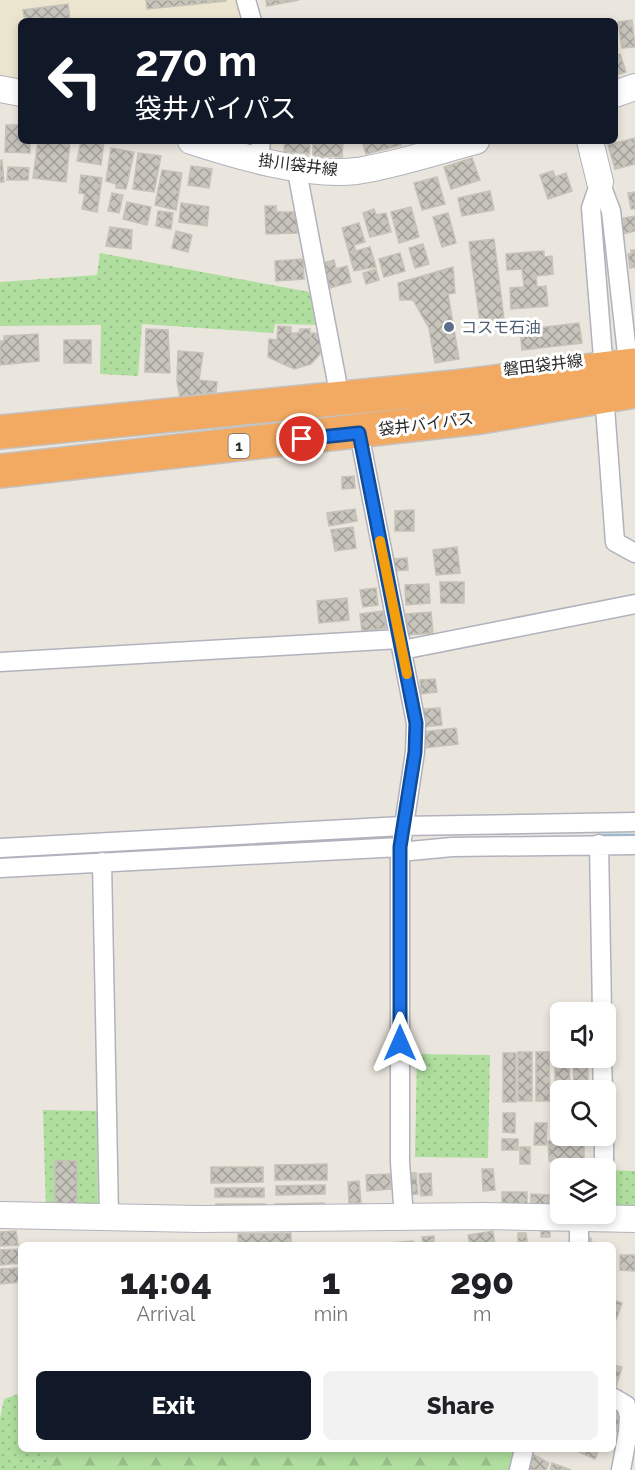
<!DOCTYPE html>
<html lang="en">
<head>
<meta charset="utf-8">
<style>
	body { margin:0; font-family:Raleway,"Noto Sans JP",sans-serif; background:#f2f2f2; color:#202124; height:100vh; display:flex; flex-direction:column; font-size:22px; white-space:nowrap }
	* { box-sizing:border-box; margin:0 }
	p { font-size:20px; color:#757577 }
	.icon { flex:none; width:33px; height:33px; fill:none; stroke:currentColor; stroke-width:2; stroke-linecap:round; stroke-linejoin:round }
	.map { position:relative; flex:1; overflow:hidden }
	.details { position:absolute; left:18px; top:1242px; width:598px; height:210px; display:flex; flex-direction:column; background:#fff; border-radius:9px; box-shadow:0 3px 9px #0003 }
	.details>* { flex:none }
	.top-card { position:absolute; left:18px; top:18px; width:600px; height:126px; border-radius:9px; box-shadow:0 3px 9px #0003; background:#111827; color:#fff; overflow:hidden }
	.buttons { position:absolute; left:550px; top:1002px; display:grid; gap:12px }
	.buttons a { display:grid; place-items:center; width:66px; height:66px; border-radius:9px; background:#fff; box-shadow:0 3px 9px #0003; font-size:30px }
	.pin { position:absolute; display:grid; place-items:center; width:51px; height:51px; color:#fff; margin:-26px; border:3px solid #fff; border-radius:50%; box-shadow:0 2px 6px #0007 }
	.me { position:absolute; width:66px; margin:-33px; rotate:0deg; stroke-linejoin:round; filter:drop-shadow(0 0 4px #0008) }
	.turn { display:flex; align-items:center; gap:21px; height:126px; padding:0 18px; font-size:27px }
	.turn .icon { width:78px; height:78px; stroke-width:2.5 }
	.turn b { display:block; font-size:42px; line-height:51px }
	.eta { display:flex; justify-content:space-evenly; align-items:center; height:102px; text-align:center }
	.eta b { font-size:36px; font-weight:800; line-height:42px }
	.primary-button { display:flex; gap:12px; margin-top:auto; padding:12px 18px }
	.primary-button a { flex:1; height:69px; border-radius:9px; background:#111827; color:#fff; font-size:24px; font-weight:800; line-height:69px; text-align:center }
	.primary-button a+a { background:#f2f2f2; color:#202124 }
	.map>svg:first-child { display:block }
	.education { fill:#ebe4ce }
	.grass { fill:url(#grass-dots) }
	.forest { fill:url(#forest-firs) }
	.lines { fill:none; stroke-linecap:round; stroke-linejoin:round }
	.stream { stroke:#78c1e5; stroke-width:4.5 }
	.building { fill:url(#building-cross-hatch); stroke:#c6c2b7; stroke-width:1.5 }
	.street-casing { stroke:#b1b2bd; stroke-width:21 }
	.secondary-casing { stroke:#b1b2bd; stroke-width:28 }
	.highway-casing { stroke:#c3c3c3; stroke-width:36 }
	.street { stroke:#fff; stroke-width:18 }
	.secondary { stroke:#fff; stroke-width:26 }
	.highway { stroke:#f2a961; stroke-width:33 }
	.route-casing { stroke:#114b97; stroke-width:15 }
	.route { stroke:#1a73e8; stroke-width:10 }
	.slow { stroke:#f59e0b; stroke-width:10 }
	.service-dot { fill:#5c6f8a; stroke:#fff; stroke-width:2 }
	.labels { text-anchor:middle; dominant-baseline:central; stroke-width:6; stroke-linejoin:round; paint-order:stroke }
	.shield { fill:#fff; stroke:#6a6a6a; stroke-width:1.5 }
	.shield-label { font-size:15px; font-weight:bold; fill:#2a2a2a }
	.street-label { font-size:16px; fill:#2a2a2a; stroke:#fff }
	.service-label { font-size:16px; fill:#4e5e75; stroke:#fff; text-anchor:start }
</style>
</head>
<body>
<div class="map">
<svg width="635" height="1470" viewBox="0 0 635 1470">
	<defs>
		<pattern id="grass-dots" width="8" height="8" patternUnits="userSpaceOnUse" patternTransform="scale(1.5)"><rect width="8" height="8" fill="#afde9e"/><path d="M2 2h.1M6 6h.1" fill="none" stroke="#97bf88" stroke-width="1.8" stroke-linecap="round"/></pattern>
		<pattern id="forest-firs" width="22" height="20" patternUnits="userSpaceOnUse" patternTransform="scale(1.5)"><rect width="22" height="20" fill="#afde9e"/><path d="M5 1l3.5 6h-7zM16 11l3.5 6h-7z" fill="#97bf88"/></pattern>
		<pattern id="building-cross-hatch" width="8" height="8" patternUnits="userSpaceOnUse" patternTransform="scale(1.5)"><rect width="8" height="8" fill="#c7c4bc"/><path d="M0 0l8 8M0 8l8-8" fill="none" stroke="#a29f99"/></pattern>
	</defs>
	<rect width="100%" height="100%" fill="#ebe6dd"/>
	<path class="education" d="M0 0H246L251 21H21V88L0 89Z"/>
	<path class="grass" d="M100 253 315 293 322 325 275 324 273 333 142 324 138 376 100 374 101 325 0 326V282L97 275Z
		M417 1054 490 1055 488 1158 415 1157Z
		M43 1110 97 1111 98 1211H46Z
		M609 1170 635 1171V1211L609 1212Z
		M18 1394H21V1449H48L52 1470H0V1419L4 1399Z"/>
	<path class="forest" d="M48 1449H524L519 1470H51Z"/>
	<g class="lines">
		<path class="stream" d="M599 836H635
			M215 845 297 844"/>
	</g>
	<path class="building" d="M146 0H226V1L147 9Z
		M266 0H299L267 6Z
		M68 4 70 21H25L23 10Z
		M632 20 635 47 622 48 618 22Z
		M620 54 626 72 615 75V56Z
		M6 125H21V141H30V153L5 152Z
		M635 138V164L615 169 608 145Z
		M38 141H70L66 182 33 178Z
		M81 141H104L101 165 77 161Z
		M285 141H310L309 154 284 151Z
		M313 141H343L342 157 313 156Z
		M362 141H400L401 145 366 154Z
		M111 148 134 152 126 189 116 188V184L106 181Z
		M138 153 161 156 154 192 133 189Z
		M472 158 480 180 451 189 444 167Z
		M2 160 4 182H0V161Z
		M191 166 212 169 209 188 188 185Z
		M8 167 29 168 28 180H7Z
		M162 170 182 173 176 210 155 205Z
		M553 171 555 177 566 173 572 191 548 199 540 175Z
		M81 175 102 178 97 212 82 209 85 194 79 193Z
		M437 177 445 204 422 210 414 183Z
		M490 191 494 210 462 216 458 198Z
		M635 192V209H631L628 193Z
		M112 193 123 195 119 213 108 211Z
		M127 202 151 207 147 225 123 219Z
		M181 203 209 207 207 226 179 222Z
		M265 206H276V212H297V233L266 234Z
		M411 207 419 237 399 243 391 212Z
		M374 209 376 215 386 213 391 232 370 237 363 213Z
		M158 211 173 213 171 229 156 226Z
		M448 213 456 243 442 247 433 217Z
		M635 216V231L622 234 619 219Z
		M359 223 365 242 354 245 356 251 370 247 376 267 354 271 342 228Z
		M110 227 132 230 131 249 106 246Z
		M176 231 192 235 188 252 172 248Z
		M494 239 504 319 480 322 469 242Z
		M423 244 429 264 415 268 409 248Z
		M631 250H635V267L630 268 628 254H631Z
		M544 251V257L552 256 553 274 536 276 537 287 546 286 548 306 511 309 510 288 524 287 522 269 507 270 506 254Z
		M400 253 405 271 384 277 379 259Z
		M303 259 304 279 276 281 275 261Z
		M334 260 336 269 347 266 351 282 330 288 323 263Z
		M453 267 455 293 448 294 459 359 435 363 429 328 413 300H400L398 283Z
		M376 269 379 280 366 284 363 273Z
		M579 323 582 343 522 350 520 330Z
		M278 326 291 327V333H299L300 329H310V339L312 333 321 334 320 354 311 364 294 369 268 357 269 339 277 340Z
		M146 329 168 330 170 373 145 372Z
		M38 334 39 361 0 365V341H4V336Z
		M64 340H91V363H64Z
		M178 351 203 353 199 380 217 382 216 392 180 397 177 382Z
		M354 476 355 488 342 489V477Z
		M355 509 357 521 329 526 327 513Z
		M414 510V531H395V511Z
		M353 527 356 548 335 551 331 530Z
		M457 547 460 573 436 575 433 550Z
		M407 558 408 570 394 571 393 559Z
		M440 582H464V603H441Z
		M429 584 430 603 406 605 405 585Z
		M376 588 378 605 363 607 360 590Z
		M347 598 349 620 319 623 317 601Z
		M383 611 386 628 362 631 360 614Z
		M431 612 433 633 408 635 406 614Z
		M435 679 437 692 421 694 420 680Z
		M440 708 442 725 424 727 422 709Z
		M456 728 458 744 424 748 422 732Z
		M518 1052H532V1101H518Z
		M536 1052H549L550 1101H536Z
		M561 1052V1058H569L570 1088H555V1053Z
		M503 1053H516V1102H503Z
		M573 1058H588V1087H574Z
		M503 1113H515V1133L503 1132Z
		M535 1123H547L546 1145H534Z
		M502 1139H518V1150H502Z
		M584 1140V1160L549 1161 548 1141Z
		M520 1147H530V1164H520Z
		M55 1161H77V1206H55Z
		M327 1164V1180H275V1165Z
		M211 1167H263V1182L211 1183Z
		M482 1169H493L495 1190 483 1191Z
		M405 1173H416L418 1194 406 1195Z
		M431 1173 432 1195 421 1196 419 1174Z
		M390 1174 391 1189 367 1191 366 1175Z
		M359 1181 361 1203H349L348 1182Z
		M325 1185V1194L276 1195V1186Z
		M215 1188H264V1197H215Z
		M502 1192H527V1207H502Z
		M531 1194 549 1195 548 1209H531Z
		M324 1203V1213H275V1204Z
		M216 1204H265V1213L216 1214Z
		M550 1228V1237H541V1229Z
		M16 1231 18 1245 0 1246V1232Z
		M493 1231 495 1245H470L468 1235Z
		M291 1233V1245H238V1234Z
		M518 1233H526L527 1241 518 1242Z
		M434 1236V1245H423L422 1237Z
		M585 1238H591V1242L611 1245H584Z
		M413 1241 414 1245H389V1243Z
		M20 1249 21 1263 0 1265V1250Z
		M620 1255H635V1271L620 1270Z
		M21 1268V1282L0 1284V1269Z
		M614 1300 622 1303 616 1320H614Z
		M614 1365 622 1367 615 1390 614 1389Z
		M614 1411 625 1415 618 1432 614 1431Z
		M572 1449H599L595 1459Z
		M534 1455 549 1463 546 1470H529Z
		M552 1463 571 1470H550Z"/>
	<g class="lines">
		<defs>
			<path id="street" d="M246 0 252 21
				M259 160 261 141
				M296 166 340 398
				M600 182 591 208 603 358
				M600 182 611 211 627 353
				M605 407 615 542 635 553
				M359 433 416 723 415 752 400 852V1162L404 1218
				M402 650 635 604
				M0 662 400 639
				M599 844 602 1012
				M0 848 402 826 635 822
				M400 852 452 847 635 845
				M102 862 109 1216
				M0 868 400 847
				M602 1058 603 1090
				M604 1136V1168
				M579 1218V1245
				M614 1398 626 1405 629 1416 628 1432 621 1470
				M519 1470 524 1449"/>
			<path id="secondary" d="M0 89 21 93
				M615 94 635 87
				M191 141C237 156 308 177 357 171 397 165 437 151 476 141
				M590 141 600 182
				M0 1215 199 1219 484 1216 635 1219"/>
			<path id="highway" d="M0 432 454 387 635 365
				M0 471 481 417 635 391"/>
		</defs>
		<use href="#street" class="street-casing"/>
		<use href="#secondary" class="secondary-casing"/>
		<use href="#highway" class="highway-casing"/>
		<use href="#street" class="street"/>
		<use href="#secondary" class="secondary"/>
		<use href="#highway" class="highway"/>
	</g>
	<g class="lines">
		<defs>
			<path id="route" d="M302 439 359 433 416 723 415 752 400 847V1043"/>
		</defs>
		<use href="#route" class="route-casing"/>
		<use href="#route" class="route"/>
		<path class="slow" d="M380 541 407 674"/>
	</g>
	<circle class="service-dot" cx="449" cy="327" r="6"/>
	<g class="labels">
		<rect class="shield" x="228.5" y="434" width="21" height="24" rx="4.5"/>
		<g class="shield-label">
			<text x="239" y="446">1</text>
		</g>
		<g class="street-label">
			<text transform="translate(298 165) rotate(7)">掛川袋井線</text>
			<text transform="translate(543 365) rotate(-7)">磐田袋井線</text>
			<text transform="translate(426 424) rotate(-7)">袋井バイパス</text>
		</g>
		<g class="service-label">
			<text x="461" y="327">コスモ石油</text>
		</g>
	</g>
</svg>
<div class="buttons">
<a><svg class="icon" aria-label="sound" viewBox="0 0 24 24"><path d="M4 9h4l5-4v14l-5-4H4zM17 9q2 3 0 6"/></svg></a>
<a><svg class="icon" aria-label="search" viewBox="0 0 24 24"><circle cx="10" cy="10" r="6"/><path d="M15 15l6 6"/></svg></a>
<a><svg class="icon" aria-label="layers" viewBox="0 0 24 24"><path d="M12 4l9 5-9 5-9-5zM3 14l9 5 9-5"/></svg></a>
</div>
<div class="pin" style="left:302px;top:439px;background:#d93025"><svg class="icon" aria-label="arrive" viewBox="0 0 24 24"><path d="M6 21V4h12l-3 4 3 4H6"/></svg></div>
<svg class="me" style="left:400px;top:1043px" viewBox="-20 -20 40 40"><path d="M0-17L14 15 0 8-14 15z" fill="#1a73e8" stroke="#fff" stroke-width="4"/></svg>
<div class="top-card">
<div class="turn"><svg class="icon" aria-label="left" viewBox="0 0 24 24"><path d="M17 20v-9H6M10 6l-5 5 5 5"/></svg><div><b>270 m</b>袋井バイパス</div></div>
</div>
<section class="details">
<div class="eta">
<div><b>14:04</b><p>Arrival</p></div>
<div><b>1</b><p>min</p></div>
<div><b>290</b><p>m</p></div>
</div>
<div class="primary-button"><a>Exit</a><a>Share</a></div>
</section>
</div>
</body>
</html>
